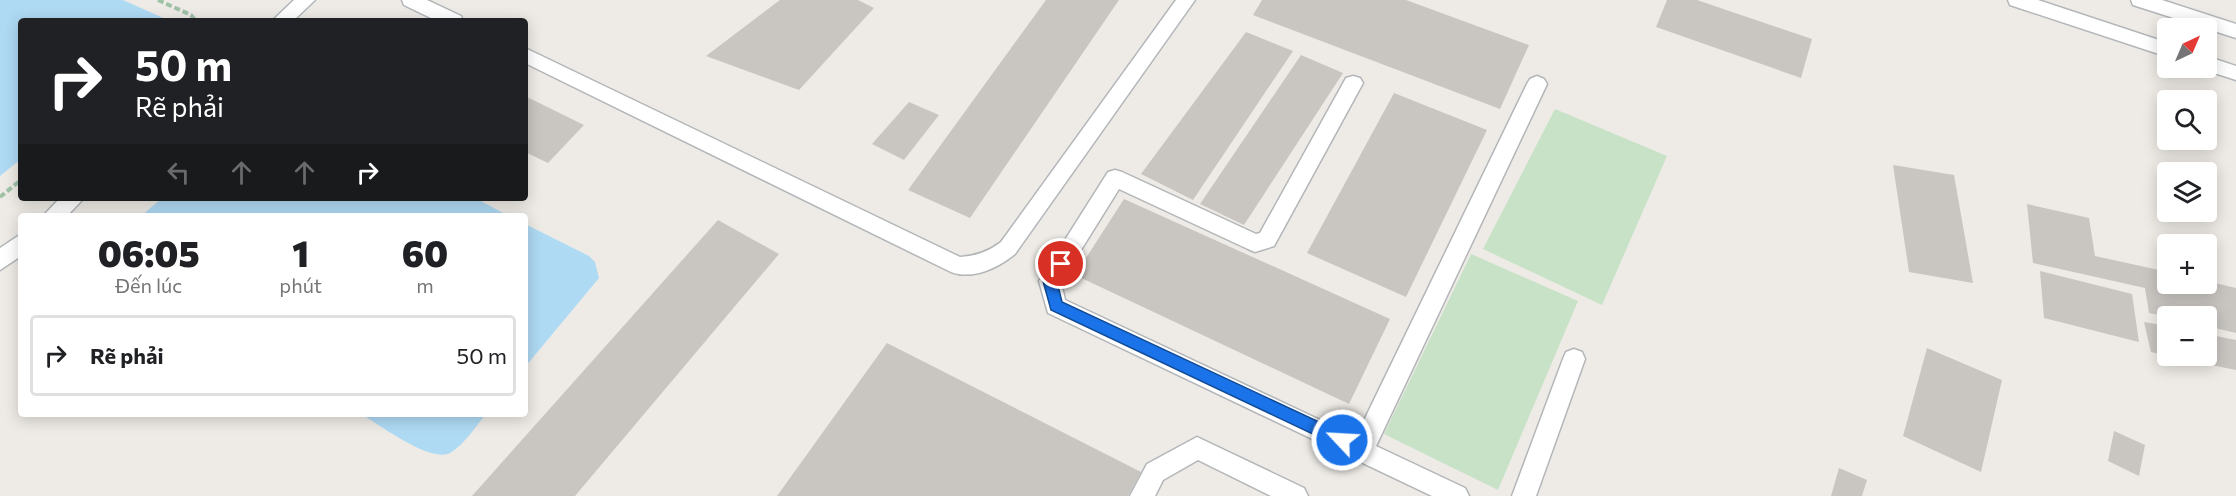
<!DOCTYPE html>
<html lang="vi">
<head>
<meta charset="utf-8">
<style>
	body { margin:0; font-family:Commissioner,sans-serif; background:#f2f2f2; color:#202124; height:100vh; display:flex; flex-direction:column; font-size:22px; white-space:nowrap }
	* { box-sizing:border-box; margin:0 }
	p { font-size:20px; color:#757577 }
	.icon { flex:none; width:33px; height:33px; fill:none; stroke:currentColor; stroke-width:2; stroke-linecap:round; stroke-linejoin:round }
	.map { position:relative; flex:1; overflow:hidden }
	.details { position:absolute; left:18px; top:213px; width:510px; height:204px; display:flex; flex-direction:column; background:#fff; border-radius:6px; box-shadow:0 3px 15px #0003 }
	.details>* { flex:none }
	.hud { position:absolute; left:18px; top:18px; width:510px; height:183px; border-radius:6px; box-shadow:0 3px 15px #0003; background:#202124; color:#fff; overflow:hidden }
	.needle { width:39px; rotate:44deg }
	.buttons { position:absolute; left:2157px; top:18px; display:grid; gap:12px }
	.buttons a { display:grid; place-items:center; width:60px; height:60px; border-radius:6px; background:#fff; box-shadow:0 3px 15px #0003; font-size:30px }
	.pin { position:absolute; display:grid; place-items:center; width:51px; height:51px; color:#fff; margin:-26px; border:3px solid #fff; border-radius:50%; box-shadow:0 2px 6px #0007 }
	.me { position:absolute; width:66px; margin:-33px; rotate:295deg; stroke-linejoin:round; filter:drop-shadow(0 0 4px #0008) }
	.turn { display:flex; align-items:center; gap:21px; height:126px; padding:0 18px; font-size:27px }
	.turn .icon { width:78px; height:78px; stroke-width:2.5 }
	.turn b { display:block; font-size:42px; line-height:51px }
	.lanes { display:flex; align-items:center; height:57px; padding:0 18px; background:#0003; justify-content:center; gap:30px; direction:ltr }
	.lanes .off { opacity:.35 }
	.eta { display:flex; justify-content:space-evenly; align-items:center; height:102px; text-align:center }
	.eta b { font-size:36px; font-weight:800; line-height:42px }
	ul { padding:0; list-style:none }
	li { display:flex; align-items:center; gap:18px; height:81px; margin:0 12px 9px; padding:0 6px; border:3px solid #e0e0e0; border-radius:6px }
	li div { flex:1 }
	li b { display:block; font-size:22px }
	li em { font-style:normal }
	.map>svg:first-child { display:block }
	.green { fill:#c7e2c6 }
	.water { fill:#afdaf4 }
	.building { fill:#c9c6c2 }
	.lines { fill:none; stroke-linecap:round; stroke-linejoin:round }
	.service-casing { stroke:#b3b6b9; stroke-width:3 }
	.path { stroke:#9fc2a7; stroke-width:4; stroke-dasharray:6 3; stroke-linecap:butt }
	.service { fill:#fff; fill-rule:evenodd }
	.route { fill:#1a73e8; stroke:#114b97; stroke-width:1.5 }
</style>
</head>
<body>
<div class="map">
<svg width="2236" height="496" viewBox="0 0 2236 496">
	<rect width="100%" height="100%" fill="#eeebe6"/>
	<path class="green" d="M1555 109 1667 156 1602 305 1483 249Z
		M1471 254 1578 301 1498 490 1384 434Z"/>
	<path class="water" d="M0 0H123L170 21H21V159L0 176Z
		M162 198H475L509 216H141Z
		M525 224 589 256 595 262 599 278 525 367Z
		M361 414H486C476 426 464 445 450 453 430 463 380 425 361 414Z"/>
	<path class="building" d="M780 0H858L874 8 799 90 706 56Z
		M1046 0H1119L970 218 908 190Z
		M1262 0H1406L1529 45 1500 109 1253 15Z
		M1667 0H1697L1812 39 1801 78 1656 27Z
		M1246 32 1293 51 1193 200 1141 174Z
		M1301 55 1343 73 1244 225 1200 204Z
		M1394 93 1487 130 1406 297 1307 253Z
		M525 96 584 125 548 163 525 152Z
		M909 102 939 115 904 160 872 144Z
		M1893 165 1954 175 1973 283 1909 272Z
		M1124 199 1390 319 1349 404 1075 275Z
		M2027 204 2089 218 2095 256 2168 272V284H2206V281L2236 288V333L2206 326V316L2168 317 2149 313 2145 288 2033 263Z
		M718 220 779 254 575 496H472Z
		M2040 271 2132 294 2139 342 2044 318Z
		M2144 322 2168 326V356L2151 352Z
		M2206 334 2236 340V370L2171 357 2206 356Z
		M887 343 1141 472 1128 496H777Z
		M1927 348 2002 380 1981 472 1903 436Z
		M2114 431 2145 445 2139 476 2108 461Z
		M1839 468 1867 480 1862 496H1831Z"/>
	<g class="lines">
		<defs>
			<path id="service" d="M294 0H315L293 21H272Z
				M402 0H427L461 16 463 21H437L404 5Z
				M1176 0H1195L1015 254C998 268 973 280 951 272L525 63V48L960 257C976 256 988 252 1001 242Z
				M2008 0H2038L2168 43V57L2010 5Z
				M2131 0H2162L2236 24V38L2133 5Z
				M2206 56 2236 66V80L2199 68H2206Z
				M1353 76 1360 78 1363 83 1274 246 1255 252 1248 249 1119 189 1061 282 1065 300 1356 437 1527 84 1530 79 1537 76 1544 79 1547 84 1376 446 1465 488 1469 496H1432L1048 313 1039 281 1108 172 1115 170 1122 172 1256 234 1260 233 1346 78Z
				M60 198H84L67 216H43Z
				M21 234V256L0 270V248Z
				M1574 349 1582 352 1585 359 1536 496H1512L1563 359 1566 352Z
				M1197 437 1304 488 1308 496H1271L1198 460 1163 480 1155 496H1130L1147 464Z"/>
		</defs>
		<use href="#service" class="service-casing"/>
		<path class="path" d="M158 0 191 15 196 21
			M0 197 21 180"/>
		<use href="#service" class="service"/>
	</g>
	<path class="route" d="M1061 258 1068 264 1057 282 1062 302 1347 435 1349 440 1347 445H1336L1051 310 1043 281 1056 260Z"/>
</svg>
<div class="buttons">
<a><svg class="needle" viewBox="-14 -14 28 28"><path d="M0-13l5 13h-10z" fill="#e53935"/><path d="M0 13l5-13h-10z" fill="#757577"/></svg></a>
<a><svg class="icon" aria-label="search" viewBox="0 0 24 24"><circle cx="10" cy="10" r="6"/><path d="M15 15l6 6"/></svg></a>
<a><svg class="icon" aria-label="layers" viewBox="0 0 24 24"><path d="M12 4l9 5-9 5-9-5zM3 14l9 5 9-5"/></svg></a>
<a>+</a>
<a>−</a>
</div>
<div class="pin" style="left:1061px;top:264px;background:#d93025"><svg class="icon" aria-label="arrive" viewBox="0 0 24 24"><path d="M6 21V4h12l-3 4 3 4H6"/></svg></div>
<svg class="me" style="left:1342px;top:440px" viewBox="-20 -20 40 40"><circle r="17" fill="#1a73e8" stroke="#fff" stroke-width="3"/><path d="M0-11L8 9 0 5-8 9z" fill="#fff"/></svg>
<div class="hud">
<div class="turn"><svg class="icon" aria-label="right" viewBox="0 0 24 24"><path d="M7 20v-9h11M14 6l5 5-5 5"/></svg><div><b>50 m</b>Rẽ phải</div></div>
<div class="lanes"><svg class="icon off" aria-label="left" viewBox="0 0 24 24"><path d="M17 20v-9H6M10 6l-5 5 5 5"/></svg><svg class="icon off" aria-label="ahead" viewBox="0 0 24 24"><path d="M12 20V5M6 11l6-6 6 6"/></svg><svg class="icon off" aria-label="ahead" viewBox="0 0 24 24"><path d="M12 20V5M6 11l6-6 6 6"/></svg><svg class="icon" aria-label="right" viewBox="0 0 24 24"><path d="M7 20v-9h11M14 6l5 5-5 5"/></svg></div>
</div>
<section class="details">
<div class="eta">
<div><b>06:05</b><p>Đến lúc</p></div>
<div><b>1</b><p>phút</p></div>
<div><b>60</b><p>m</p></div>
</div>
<ul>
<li><svg class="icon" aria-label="right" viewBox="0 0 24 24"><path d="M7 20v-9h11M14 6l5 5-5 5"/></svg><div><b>Rẽ phải</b></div><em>50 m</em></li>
</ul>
</section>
</div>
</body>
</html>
